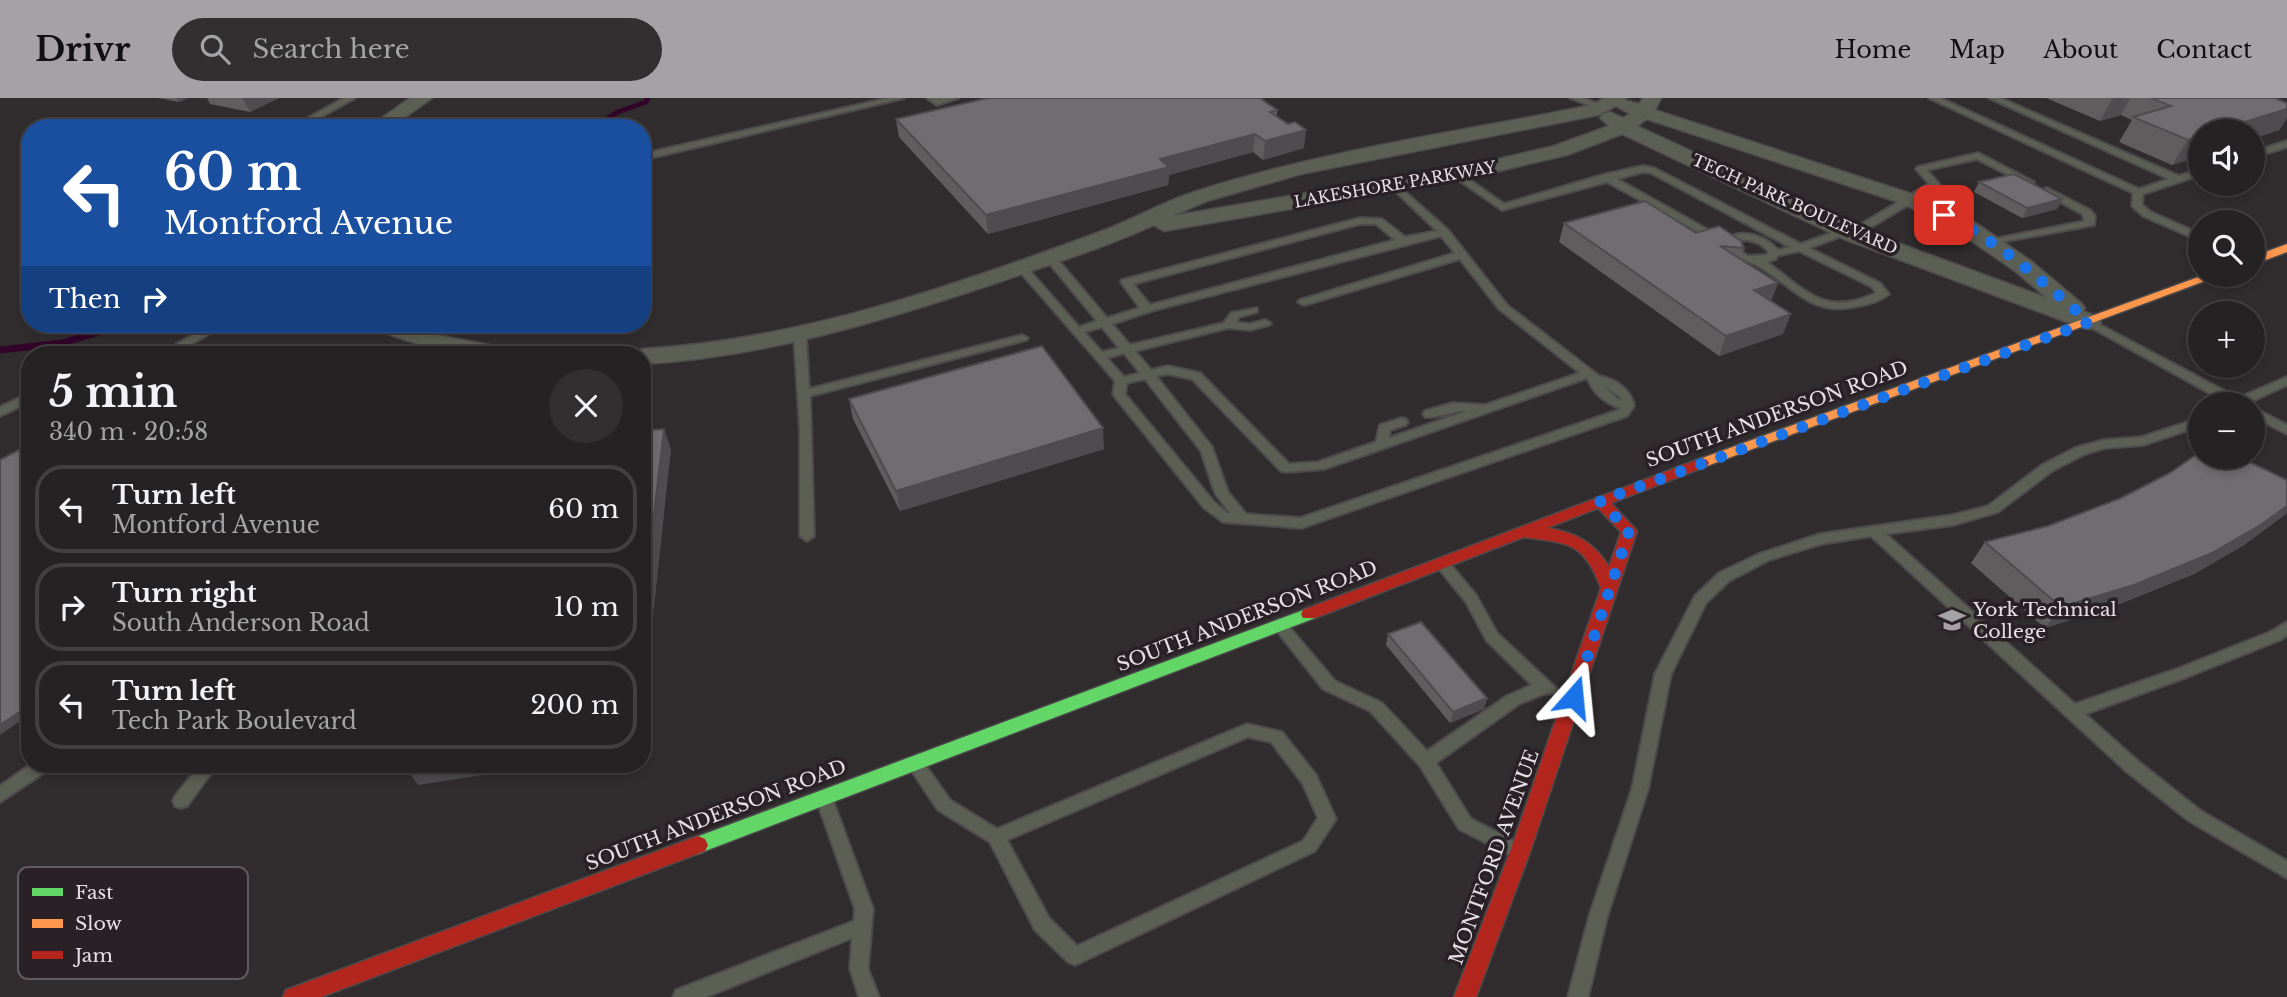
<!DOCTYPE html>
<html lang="en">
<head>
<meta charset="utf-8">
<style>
	body { margin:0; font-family:"Libre Baskerville",serif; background:#312f30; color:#f1f3f6; height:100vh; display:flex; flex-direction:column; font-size:26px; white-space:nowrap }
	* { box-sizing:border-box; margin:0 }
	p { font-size:23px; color:#a3a4a6 }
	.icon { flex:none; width:38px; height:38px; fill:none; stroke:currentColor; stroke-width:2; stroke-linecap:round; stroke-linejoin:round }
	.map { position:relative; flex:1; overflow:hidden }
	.panel { position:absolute; left:21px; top:248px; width:630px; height:427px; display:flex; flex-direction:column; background:#252223; border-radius:28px; box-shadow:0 4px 10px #0003,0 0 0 2px #423f41 }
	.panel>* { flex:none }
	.banner { position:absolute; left:21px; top:21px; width:630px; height:214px; border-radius:28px; box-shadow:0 4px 10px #0003,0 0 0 2px #423f41; background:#1a4fa0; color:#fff; overflow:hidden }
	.controls { position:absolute; left:2188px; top:21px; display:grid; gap:14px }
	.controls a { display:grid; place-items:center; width:77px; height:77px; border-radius:50%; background:#252223; box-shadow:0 4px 10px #0003,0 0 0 2px #423f41; font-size:35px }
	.pin { position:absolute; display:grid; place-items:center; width:60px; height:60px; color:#fff; margin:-30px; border-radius:14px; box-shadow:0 4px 10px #0006 }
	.me { position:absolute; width:77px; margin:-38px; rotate:18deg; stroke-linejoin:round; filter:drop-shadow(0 0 5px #0008) }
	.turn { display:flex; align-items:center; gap:24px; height:147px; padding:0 28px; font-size:32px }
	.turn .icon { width:91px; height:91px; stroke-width:2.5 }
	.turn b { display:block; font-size:49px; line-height:60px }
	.then { display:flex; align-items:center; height:66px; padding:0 28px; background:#0003; gap:14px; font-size:26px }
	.round { display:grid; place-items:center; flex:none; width:74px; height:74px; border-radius:37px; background:#312f30 }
	.overview { display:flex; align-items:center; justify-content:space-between; height:119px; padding:0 28px }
	h1 { font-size:42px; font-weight:800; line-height:52px }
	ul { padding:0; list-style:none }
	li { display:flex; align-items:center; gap:21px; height:88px; margin:0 14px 10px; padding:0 14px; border:4px solid #423f41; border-radius:28px }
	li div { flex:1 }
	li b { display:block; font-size:26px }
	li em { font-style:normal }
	header { display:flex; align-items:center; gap:42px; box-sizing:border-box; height:98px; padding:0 35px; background:#a6a1a5; color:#111 }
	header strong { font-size:33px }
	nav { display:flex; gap:38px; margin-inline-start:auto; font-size:24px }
	.search { width:490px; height:63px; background:#312f30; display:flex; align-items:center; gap:18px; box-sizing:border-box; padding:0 24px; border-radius:38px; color:#a3a4a6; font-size:26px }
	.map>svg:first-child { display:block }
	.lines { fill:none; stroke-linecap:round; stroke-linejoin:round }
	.stream-far1 { stroke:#33042a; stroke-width:5 }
	.stream { stroke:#33042a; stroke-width:7 }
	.lane-casing { stroke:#4d4a4c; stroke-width:4 }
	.street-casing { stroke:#4d4a4c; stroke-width:3 }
	.fast-casing { stroke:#4d4a4c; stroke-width:3 }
	.slow-casing { stroke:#4d4a4c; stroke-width:3 }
	.jam-casing { stroke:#4d4a4c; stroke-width:3 }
	.lane { fill:#5c5f53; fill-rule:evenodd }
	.street { fill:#5c5f53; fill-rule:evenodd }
	.fast { fill:#63d668; fill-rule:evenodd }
	.slow { fill:#ff974d; fill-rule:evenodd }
	.jam { fill:#b3261e; fill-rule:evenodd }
	.wall { fill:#605d5f }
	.shaded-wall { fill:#4e4c4e }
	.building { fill:#706c6f; stroke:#4e4c4e; stroke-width:2 }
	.route { stroke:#1a73e8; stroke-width:12; stroke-dasharray:0 21.6 }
	.labels { text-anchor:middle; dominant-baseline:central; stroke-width:7; stroke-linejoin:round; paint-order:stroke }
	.far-street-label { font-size:16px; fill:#e5e0e4; stroke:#292126 }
	.street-label { font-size:19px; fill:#e5e0e4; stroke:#292126 }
	.poi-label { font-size:19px; fill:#e5e0e4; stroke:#292126; text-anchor:start }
	.key { fill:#292126; stroke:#615a5f; stroke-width:2 }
	.key-label { font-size:19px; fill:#e5e0e4 }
</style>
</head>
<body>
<header>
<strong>Drivr</strong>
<div class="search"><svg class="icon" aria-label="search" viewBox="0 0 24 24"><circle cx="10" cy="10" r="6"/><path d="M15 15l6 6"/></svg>Search here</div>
<nav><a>Home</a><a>Map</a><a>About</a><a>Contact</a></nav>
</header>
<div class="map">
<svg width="2287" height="899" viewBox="0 0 2287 899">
	<rect width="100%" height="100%" fill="#312d2f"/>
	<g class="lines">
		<path class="stream-far1" d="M592 30 618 14 646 4 648 0"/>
		<path class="stream" d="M0 252 62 245 126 226"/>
		<defs>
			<path id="lane" d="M344 0H355L301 30H290Z
				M888 0H904L642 62V56Z
				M927 0H958L937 7Z
				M1570 0H1583L1606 9 1602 12Z
				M1929 0H1940L2139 91 2169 81 1989 0H2000L2179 78 2200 71V77L2143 96 2142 107 2151 114 2200 136V143L2143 118 2132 108 2133 95Z
				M2287 43V49L2252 60V54Z
				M1978 55 2034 84 2026 86 1977 61 1927 72 1940 87 1938 89 1856 138 1847 136 1809 150 1880 185 1889 196C1881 203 1869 206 1859 208 1810 220 1795 189 1758 168 1743 159 1733 164 1721 148L1724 144H1717L1607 84 1502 112 1450 76 1458 74 1504 106 1606 76 1643 68 1654 70 1801 146 1842 131 1851 132 1929 86 1916 71 1918 69ZM1643 74 1651 75 1790 149 1778 152C1767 139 1741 128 1726 142L1617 81ZM1748 142 1760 146 1768 153 1767 157 1748 158 1732 148 1737 143ZM1799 153 1872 189 1876 195C1824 219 1807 193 1767 164L1776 161 1777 158Z
				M1394 84 1448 132 1507 207 1599 278C1615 281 1631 291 1634 308L1627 318 1301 430 1223 424 1204 410 1115 299 1113 296 1115 283 1015 168 1016 166H1024L1079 229 1097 223 1045 160V156H1053L1107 220 1140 210 1121 184 1122 182 1360 120 1382 121 1405 139 1437 133 1391 89V85ZM1360 126H1376L1395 142 1150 207 1133 186ZM1441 138 1455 155 1300 202 1298 204 1304 207 1308 206 1460 161 1499 211 1580 275 1485 307 1453 305 1425 313 1423 316 1425 319C1438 320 1452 313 1467 313L1389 340 1390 332 1406 327 1408 324 1406 321 1402 320 1380 327 1376 344 1318 364 1289 366 1200 275 1168 268 1151 272 1135 253 1228 230 1250 232 1269 227 1271 225 1265 222 1250 226 1236 224 1239 219 1257 214V210L1231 215 1224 225 1130 247 1112 226 1151 213ZM1102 229 1119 250 1102 254 1084 234ZM1124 255 1140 275 1124 279 1107 260ZM1168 276 1192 281 1281 373 1286 374 1324 371 1587 280C1593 294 1604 305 1620 310L1619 312 1300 420 1246 416 1228 394 1212 349 1156 278ZM1145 281 1201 353 1215 395 1230 415H1227L1214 404 1125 296 1127 285ZM1601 286 1620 299 1621 302 1618 301Z
				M2047 90 2090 112 2095 118 2094 127 1985 147V143L1989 142 2085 123 2082 116 2044 95V91Z
				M2089 221 2238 300 2287 279V287L2246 306H2229L2085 226V222Z
				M212 226H226L172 257H158Z
				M800 235 806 238 809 291 1022 237 1028 240 1026 242 810 298 814 438 807 443 800 438V331L794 238Z
				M30 295V304L0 318V309Z
				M2252 309 2287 327V336L2252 318Z
				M2200 320V328L2143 347 2105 350 2085 356 2052 373 1998 414 1953 427 1886 436 2075 606 2177 571 2270 534 2287 524V537L2280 542 2187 579 2085 616 2139 664 2201 713 2287 763V780L2189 723 2127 674 1871 438 1821 446 1769 462 1729 483 1706 505 1671 576 1648 691 1607 819 1588 899H1568L1589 819 1632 691 1655 576 1695 498 1719 475 1759 456 1820 436 1953 417 1988 408 2042 367 2075 350 2104 342 2142 339Z
				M1442 461 1447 462 1476 497 1497 535 1557 591 1555 595 1544 596 1519 606 1436 665 1471 721 1522 747 1525 752 1522 757 1516 760 1459 731 1420 668 1370 613 1323 591 1273 528 1275 524H1285L1335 583 1382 605 1427 653 1507 598 1532 587 1487 543 1466 504 1435 466Z
				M1247 626 1282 634 1316 677 1336 721 1315 753 1075 867 1068 864 1035 832 990 744 938 712 907 666 909 661 915 659 921 661 950 702 997 731ZM1248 639 1271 644 1303 686 1318 720 1303 743 1077 848 1049 820 1007 742Z
				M30 667H50L48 672 0 704V688Z
				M200 667H217L187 708 181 710 175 708 173 703 175 698Z
				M824 693 830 695 832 700 873 811 868 871 879 899H859L850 871 852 840 706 899H673L676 892 854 823 855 811 816 700 818 695Z"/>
			<path id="street" d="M410 0H432L390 30H368Z
				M1604 0H1626L1625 2 1639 6 1643 0H1661L1655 12 1915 97 1970 121 2031 163 2081 205 2085 210 2083 213 2098 219 2101 224 2098 229 2089 231 2080 229 1844 141 1622 36 1567 57 1473 79 1164 133 1154 127C1104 150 1051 166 999 184 882 223 766 259 642 266V257H631L642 251C799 242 950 189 1097 135 1130 123 1161 105 1194 94 1324 52 1459 34 1592 7ZM1616 8 1630 16 1623 20 1610 14 1603 16 1600 20 1609 28 1554 48 1473 67 1172 118 1207 103 1301 76 1598 17ZM1647 21 1901 105 1954 131 2015 173 2047 200 1860 131 1637 28Z
				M372 226H405L431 236 517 252 520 257C467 260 426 251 375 231Z"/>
			<path id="fast" d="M1309 510 1315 512 1317 516 1315 520 705 753 698 756 691 753 688 747 691 741Z"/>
			<path id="slow" d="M2287 146V154L2252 167V159Z
				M2204 177H2221L1707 368H1697L1695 365 1697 362Z"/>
			<path id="jam" d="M1702 360 1707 362 1709 365 1707 368 1611 405 1637 433 1530 754 1476 899H1454L1510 754 1601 490C1583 443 1569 446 1524 439L1315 520H1303L1301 516 1303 512ZM1598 410 1621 434 1609 469C1595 445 1575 434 1547 430Z
				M698 738 705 741 708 747 705 753 321 899H283L286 892 294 889Z"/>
		</defs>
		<use href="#lane" class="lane-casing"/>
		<use href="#street" class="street-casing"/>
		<use href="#fast" class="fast-casing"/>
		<use href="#slow" class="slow-casing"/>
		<use href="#jam" class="jam-casing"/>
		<use href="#lane" class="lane"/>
		<use href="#street" class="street"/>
		<use href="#fast" class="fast"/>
		<use href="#slow" class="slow"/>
		<use href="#jam" class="jam"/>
	</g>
	<path class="wall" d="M158 0H188L179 4Z
		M207 0H279L250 14 210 6Z
		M2046 0H2275L2287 5V20L2279 32 2252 41V33H2200V58L2172 67 2119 44 2132 22 2121 17 2100 23Z
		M1277 12V18L1304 50 1263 62 1253 54 1169 77 1168 87 988 136 899 39 896 21Z
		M1979 84 2062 101 2057 111 2022 120 1974 94Z
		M1564 125 1696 135 1744 150 1740 161 1778 185 1771 203 1783 236 1719 258 1559 144Z
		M849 301 1104 351 900 413 853 321Z
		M2287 382V415L2244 447 2194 476 2117 507 2045 530 1971 465 1985 444 2048 428Z
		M1388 536 1487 600 1484 611 1450 625 1386 547Z"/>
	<path class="shaded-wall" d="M176 0H188L179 4Z
		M244 0H279L250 14 243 1Z
		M2113 0H2130L2121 17 2100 23Z
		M2287 11V20L2279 32 2252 41V33H2215Z
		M1306 32 1304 50 1263 62 1265 43Z
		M1255 36 1253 54 1169 77 1168 87 988 136 986 117 1160 61Z
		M2200 38V58L2172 67 2188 42Z
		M2062 101 2057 111 2022 120 2027 110Z
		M1778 185 1770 204 1754 192Z
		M1791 216 1783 236 1719 258 1726 238Z
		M1103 330 1104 351 900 413 896 393Z
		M664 331 671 351 642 621V518Z
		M2287 408V415L2244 447 2194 476 2117 507 2045 530 2061 509Z
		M1487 600 1484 611 1450 625 1453 614Z
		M30 607V616L0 637V627Z
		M404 667H548L418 687Z"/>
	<path class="building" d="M988 0H1260L1277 12 1270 14 1288 26 1295 24 1306 32 1265 43 1255 36 1160 61 1169 69 986 117 896 21Z
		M2151 0H2275L2287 5V11L2215 33H2200V38L2188 42 2133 19 2171 8Z
		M2014 76 2062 101 2027 110 1979 84Z
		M1645 103 1696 135 1719 128 1741 143 1744 150 1720 148 1778 185 1754 192 1791 216 1726 238 1564 125Z
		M1042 248 1103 330 896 393 849 301Z
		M664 331 642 518V333Z
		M30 346V607L0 627V362Z
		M2200 354V359H2239L2287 382V408L2262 426 2212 455 2134 487 2061 509 1985 444 2048 428 2121 400 2170 375Z
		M1421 524 1487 600 1453 614 1388 536Z"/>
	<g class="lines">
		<path class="route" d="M1574 599 1629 433 1600 403 2089 224C2044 185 1998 142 1944 117"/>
	</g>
	<defs>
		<symbol id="university-bare" viewBox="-9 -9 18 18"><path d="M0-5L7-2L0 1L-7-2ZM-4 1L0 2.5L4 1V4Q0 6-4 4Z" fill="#a6a1a5" stroke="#292126" stroke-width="2.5" paint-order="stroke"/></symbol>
	</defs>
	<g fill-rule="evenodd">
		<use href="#university-bare" x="1933" y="503" width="38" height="38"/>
	</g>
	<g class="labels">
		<g class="far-street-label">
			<text transform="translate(1395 86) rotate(-10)">LAKESHORE PARKWAY</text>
			<text transform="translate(1795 106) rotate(24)">TECH PARK BOULEVARD</text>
		</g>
		<g class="street-label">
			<text transform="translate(1777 316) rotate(-20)">SOUTH ANDERSON ROAD</text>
			<text transform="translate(1247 518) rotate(-21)">SOUTH ANDERSON ROAD</text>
			<text transform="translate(716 717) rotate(-21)">SOUTH ANDERSON ROAD</text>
			<text transform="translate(1494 759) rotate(-70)">MONTFORD AVENUE</text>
		</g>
		<g class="poi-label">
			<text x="1973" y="511">York Technical<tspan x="1973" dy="22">College</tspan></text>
		</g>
	</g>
	<rect x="18" y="769" width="230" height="112" rx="10" class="key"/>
	<rect x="32" y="790" width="31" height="8" fill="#63d668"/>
	<rect x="32" y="821" width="31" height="9" fill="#ff974d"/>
	<rect x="32" y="853" width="31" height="8" fill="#b3261e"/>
	<g class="key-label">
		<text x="75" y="801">Fast</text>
		<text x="75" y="832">Slow</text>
		<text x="75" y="864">Jam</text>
	</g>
</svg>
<div class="controls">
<a><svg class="icon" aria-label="sound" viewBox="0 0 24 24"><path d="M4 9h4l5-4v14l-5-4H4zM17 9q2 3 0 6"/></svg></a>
<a><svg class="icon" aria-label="search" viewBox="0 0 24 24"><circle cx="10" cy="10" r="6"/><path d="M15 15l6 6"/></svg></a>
<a>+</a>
<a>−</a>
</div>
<div class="pin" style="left:1944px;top:117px;background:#d93025"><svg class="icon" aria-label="arrive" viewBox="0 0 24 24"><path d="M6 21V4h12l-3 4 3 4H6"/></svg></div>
<svg class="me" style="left:1574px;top:599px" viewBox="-20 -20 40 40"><path d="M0-17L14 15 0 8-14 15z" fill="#1a73e8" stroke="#fff" stroke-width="4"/></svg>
<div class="banner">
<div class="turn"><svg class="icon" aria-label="left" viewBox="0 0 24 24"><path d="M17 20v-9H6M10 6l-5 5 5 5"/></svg><div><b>60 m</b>Montford Avenue</div></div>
<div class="then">Then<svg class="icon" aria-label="right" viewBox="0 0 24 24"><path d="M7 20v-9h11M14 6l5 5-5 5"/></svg></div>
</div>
<section class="panel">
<div class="overview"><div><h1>5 min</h1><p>340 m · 20:58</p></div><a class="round"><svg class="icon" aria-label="close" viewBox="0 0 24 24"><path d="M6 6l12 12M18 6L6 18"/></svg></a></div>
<ul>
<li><svg class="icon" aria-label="left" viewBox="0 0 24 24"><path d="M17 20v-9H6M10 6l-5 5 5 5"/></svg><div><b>Turn left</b><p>Montford Avenue</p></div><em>60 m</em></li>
<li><svg class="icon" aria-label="right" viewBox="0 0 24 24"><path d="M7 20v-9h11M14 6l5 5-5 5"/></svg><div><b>Turn right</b><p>South Anderson Road</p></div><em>10 m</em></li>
<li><svg class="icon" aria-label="left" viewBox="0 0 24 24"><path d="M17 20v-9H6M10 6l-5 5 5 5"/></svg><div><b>Turn left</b><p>Tech Park Boulevard</p></div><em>200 m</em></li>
</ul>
</section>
</div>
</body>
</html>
